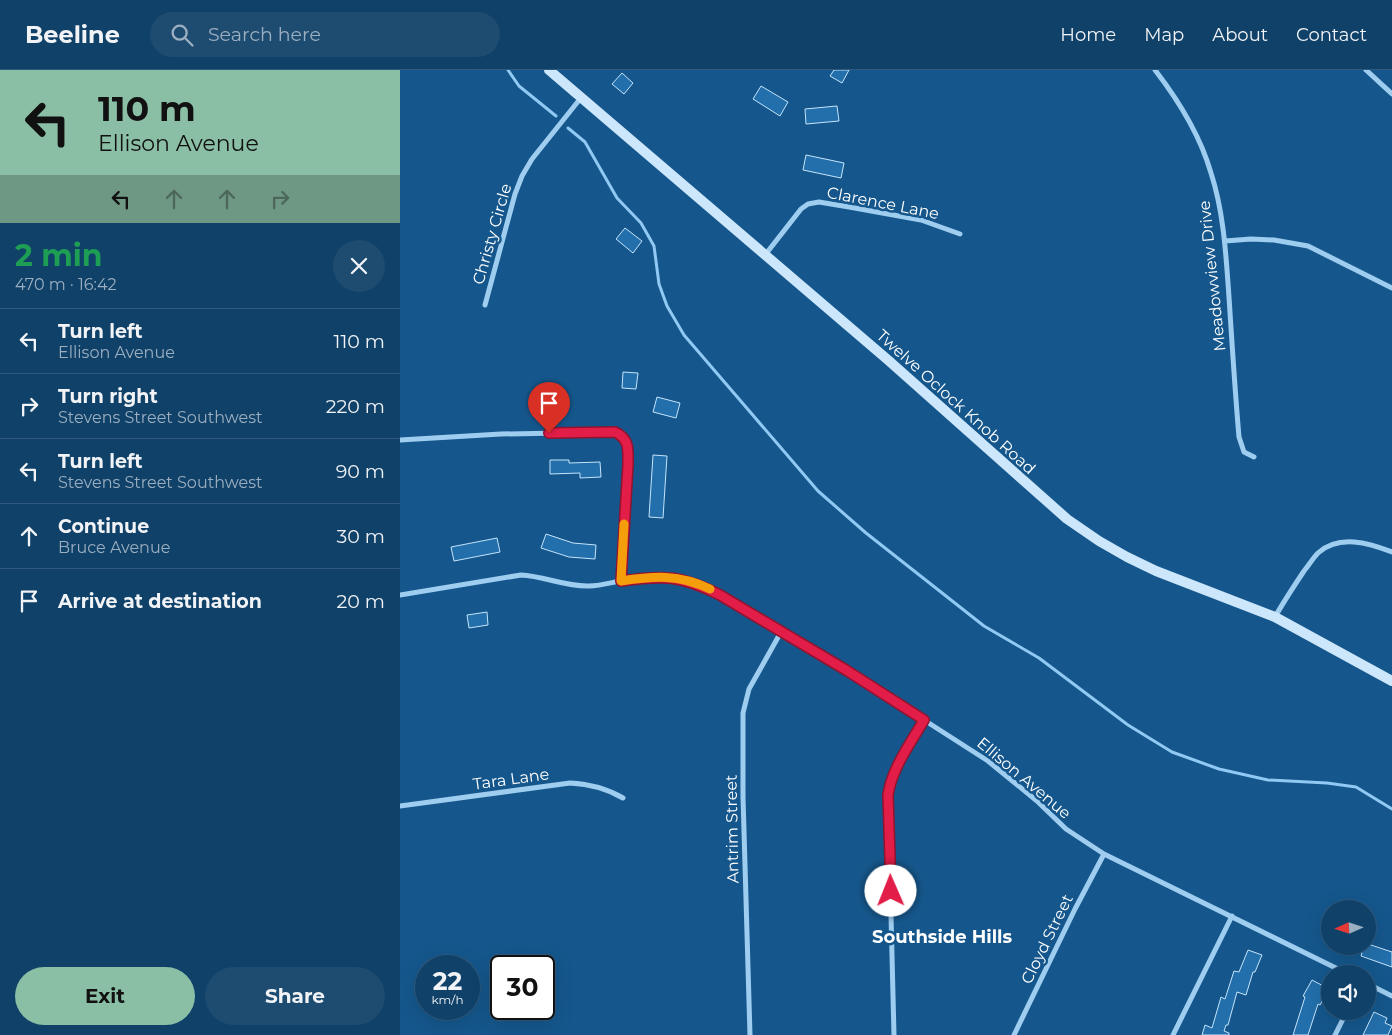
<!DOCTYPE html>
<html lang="en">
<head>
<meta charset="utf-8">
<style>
	body { margin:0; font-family:Montserrat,sans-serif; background:#1e4c71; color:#f1f3f6; height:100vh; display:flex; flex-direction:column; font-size:19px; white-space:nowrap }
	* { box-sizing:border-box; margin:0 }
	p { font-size:16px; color:#9cafc0 }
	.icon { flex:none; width:28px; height:28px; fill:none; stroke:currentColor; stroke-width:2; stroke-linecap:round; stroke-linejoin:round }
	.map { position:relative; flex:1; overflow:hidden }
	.details { display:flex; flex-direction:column; background:#104169; width:400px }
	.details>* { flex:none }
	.hud { background:#8abfa5; color:#111; overflow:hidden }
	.needle { width:32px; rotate:267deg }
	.fabs { position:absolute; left:921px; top:830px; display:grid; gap:10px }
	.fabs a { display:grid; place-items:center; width:55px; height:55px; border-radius:50%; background:#104169; box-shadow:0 5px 20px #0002,0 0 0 1px #305a7d; font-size:25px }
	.speed { position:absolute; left:15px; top:885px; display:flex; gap:10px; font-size:25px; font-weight:700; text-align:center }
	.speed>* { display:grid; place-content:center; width:65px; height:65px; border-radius:50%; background:#104169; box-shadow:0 5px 20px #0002,0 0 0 1px #305a7d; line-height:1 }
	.speed small { font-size:12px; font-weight:400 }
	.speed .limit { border:2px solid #111; border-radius:8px; background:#fff; color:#111 }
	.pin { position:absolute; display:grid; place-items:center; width:42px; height:42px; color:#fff; margin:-51px -21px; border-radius:50% 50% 50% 0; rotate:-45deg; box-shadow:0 0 5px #0007 }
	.pin .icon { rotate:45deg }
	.me { position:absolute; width:55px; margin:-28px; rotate:359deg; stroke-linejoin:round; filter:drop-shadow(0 0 4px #0008) }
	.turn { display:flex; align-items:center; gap:18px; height:105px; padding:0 15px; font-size:22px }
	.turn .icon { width:65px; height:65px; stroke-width:2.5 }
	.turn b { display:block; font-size:35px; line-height:42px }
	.lanes { display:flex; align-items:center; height:48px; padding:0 15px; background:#0003; justify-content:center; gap:25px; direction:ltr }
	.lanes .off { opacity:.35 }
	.round { display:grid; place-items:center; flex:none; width:52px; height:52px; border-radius:26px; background:#1e4c71 }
	.headline { display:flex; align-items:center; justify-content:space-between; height:85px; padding:0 15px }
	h1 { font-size:30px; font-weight:700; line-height:38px; color:#1e9e55 }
	.button { display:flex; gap:10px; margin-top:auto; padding:10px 15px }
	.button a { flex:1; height:58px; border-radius:30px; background:#8abfa5; color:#111; font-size:20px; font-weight:700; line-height:58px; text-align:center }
	.button a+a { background:#1e4c71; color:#f1f3f6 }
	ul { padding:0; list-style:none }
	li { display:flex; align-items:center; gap:15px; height:65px; padding:0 15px; border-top:1px solid #305a7d }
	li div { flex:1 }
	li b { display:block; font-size:19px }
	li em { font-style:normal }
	header { display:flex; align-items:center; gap:30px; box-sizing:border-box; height:70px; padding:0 25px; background:#104169; border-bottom:1px solid #305a7d }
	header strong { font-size:24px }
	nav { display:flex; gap:28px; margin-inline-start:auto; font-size:18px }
	.search { width:350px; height:45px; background:#1e4c71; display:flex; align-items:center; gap:12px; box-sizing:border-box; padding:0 18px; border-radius:28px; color:#9cafc0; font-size:19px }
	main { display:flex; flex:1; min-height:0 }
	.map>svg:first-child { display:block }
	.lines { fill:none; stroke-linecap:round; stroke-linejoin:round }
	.stream { stroke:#90c9f3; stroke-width:3 }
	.building { fill:#236fab; stroke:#c5e4fb }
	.street { stroke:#9ecdf0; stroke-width:5 }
	.secondary { stroke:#cce6fb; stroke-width:10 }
	.route-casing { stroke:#92132f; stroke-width:12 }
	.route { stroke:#e11d48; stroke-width:9 }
	.slow { stroke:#f59e0b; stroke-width:9 }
	.labels { text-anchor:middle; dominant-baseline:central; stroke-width:5; stroke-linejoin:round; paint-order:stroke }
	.street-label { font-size:16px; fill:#fff; stroke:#15578c }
	.neighbourhood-label { font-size:18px; font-weight:bold; fill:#fff; stroke:#15578c }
</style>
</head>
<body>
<header>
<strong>Beeline</strong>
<div class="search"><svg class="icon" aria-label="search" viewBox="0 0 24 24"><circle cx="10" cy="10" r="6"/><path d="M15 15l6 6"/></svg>Search here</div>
<nav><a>Home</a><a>Map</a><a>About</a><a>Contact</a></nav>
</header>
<main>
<section class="details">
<div class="hud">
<div class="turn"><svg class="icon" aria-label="left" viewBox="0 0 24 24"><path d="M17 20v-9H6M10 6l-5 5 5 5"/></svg><div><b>110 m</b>Ellison Avenue</div></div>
<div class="lanes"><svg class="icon" aria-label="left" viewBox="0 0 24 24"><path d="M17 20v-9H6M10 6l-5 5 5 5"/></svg><svg class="icon off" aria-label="ahead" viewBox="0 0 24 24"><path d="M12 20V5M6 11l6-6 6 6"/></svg><svg class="icon off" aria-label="ahead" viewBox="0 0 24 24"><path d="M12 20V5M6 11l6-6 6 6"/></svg><svg class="icon off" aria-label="right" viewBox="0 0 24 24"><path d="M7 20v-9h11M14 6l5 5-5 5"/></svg></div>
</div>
<div class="headline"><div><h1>2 min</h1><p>470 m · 16:42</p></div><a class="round"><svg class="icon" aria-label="close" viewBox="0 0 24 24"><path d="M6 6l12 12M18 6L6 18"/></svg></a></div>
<ul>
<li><svg class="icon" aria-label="left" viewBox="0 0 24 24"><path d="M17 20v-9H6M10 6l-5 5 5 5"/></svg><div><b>Turn left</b><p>Ellison Avenue</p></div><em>110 m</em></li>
<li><svg class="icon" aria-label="right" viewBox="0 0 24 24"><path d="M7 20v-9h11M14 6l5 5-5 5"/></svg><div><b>Turn right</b><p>Stevens Street Southwest</p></div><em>220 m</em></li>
<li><svg class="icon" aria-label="left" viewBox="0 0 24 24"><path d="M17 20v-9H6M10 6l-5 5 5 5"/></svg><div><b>Turn left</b><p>Stevens Street Southwest</p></div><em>90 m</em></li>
<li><svg class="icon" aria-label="ahead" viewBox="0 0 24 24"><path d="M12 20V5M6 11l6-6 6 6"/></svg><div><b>Continue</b><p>Bruce Avenue</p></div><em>30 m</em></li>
<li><svg class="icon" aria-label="arrive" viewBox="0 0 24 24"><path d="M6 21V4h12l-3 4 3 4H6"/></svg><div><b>Arrive at destination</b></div><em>20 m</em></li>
</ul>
<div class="button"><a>Exit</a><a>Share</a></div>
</section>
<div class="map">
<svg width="992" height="965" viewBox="0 0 992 965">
	<rect width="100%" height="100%" fill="#15578c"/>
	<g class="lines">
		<path class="stream" d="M108 0 119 16 156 46
			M168 58 185 72 217 128 241 153 254 176 259 214 267 236 284 265 418 421 466 463 584 556 639 588 728 655 772 682 819 699 868 710 927 713 956 717 992 739"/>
	</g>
	<path class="building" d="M434 0H449L442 13 430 6Z
		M222 3 233 13 224 24 212 14Z
		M361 16 388 32 380 46 353 29Z
		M437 36 439 51 406 54 405 39Z
		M406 85 444 93 441 108 403 100Z
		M225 158 242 171 233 183 216 169Z
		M223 302 238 303 236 319 222 318Z
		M135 323H155L156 337 136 338Z
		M257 327 280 333 276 348 253 342Z
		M253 385 267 386 263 448 249 447Z
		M150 390H169V393L200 392 201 407 180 408V403L150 404Z
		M146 464 173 473 196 475 195 489 169 487 141 478Z
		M97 468 100 482 54 491 51 477Z
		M87 542 88 555 69 558 67 545Z
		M968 874 992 882V897L961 886 962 883 947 878V876H968Z
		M848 880 862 885 855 902H853L846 925 837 922 828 955H826L824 961 829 963V965H802L805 955 812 958 821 927 825 929 834 901 839 902Z
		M912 910 929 919 920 935 918 934 908 965H893L905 927 903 926Z
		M974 942 987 948 985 953 992 956 988 965H963Z"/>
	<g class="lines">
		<path class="street" d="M755 0C779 31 800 65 811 103 824 143 826 186 829 227 832 274 835 321 839 367L844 382 854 387
			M966 0 992 24
			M825 171 851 169 874 170 908 176 992 218
			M365 185 401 139 408 134 419 132 449 137 521 150 560 164
			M85 235 115 124 122 106 132 89 180 29
			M0 370 101 364 215 362 222 365 226 370 228 376V395L221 511
			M0 525 121 505C144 506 166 517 189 516 199 516 210 513 220 511 262 505 281 505 320 525L446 600 588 691 637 731 666 759 704 784 948 904
			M875 547C884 531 894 516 904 501 909 495 913 488 918 483 939 464 969 473 992 482
			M0 736 170 713C190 714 206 718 223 728
			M968 914 992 926
			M350 965 343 727V643L349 619 381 562
			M494 965 488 725 494 702 524 651
			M614 965 675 839 704 784
			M773 965 832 846
			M935 965 947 941"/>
		<path class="secondary" d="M149 0 488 290 667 449 699 471 727 487 756 501 875 547 992 611"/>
	</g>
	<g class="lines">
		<defs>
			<path id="route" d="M149 363 215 362C230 369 228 380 228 395L221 511C263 505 281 505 320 525L446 600 524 650C510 674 492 698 488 725L491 821"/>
		</defs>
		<use href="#route" class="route-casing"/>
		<use href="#route" class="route"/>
		<path class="slow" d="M224 454 221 511C254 506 279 504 310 519"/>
	</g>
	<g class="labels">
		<g class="street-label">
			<text transform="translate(483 133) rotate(11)">Clarence Lane</text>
			<text transform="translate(92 164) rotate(-74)">Christy Circle</text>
			<text transform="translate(812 206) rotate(-96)">Meadowview Drive</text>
			<text transform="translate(556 332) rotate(42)">Twelve Oclock Knob Road</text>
			<text transform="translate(624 708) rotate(40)">Ellison Avenue</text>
			<text transform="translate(111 709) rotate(-8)">Tara Lane</text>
			<text transform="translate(332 759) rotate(-91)">Antrim Street</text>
			<text transform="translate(647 869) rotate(-64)">Cloyd Street</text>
		</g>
		<g class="neighbourhood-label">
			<text x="542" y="867">Southside Hills</text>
		</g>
	</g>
</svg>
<div class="fabs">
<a><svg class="needle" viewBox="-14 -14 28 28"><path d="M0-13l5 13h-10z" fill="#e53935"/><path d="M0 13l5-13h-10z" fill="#9cafc0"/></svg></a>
<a><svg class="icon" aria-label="sound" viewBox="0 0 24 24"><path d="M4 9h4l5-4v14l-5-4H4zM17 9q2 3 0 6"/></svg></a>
</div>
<div class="speed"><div>22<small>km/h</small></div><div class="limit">30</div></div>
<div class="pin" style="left:149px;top:363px;background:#d93025"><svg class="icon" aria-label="arrive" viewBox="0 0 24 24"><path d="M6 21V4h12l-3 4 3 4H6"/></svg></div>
<svg class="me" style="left:491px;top:821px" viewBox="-20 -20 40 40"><circle r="19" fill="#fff"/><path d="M0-13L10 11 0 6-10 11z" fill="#e11d48"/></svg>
</div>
</main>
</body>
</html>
